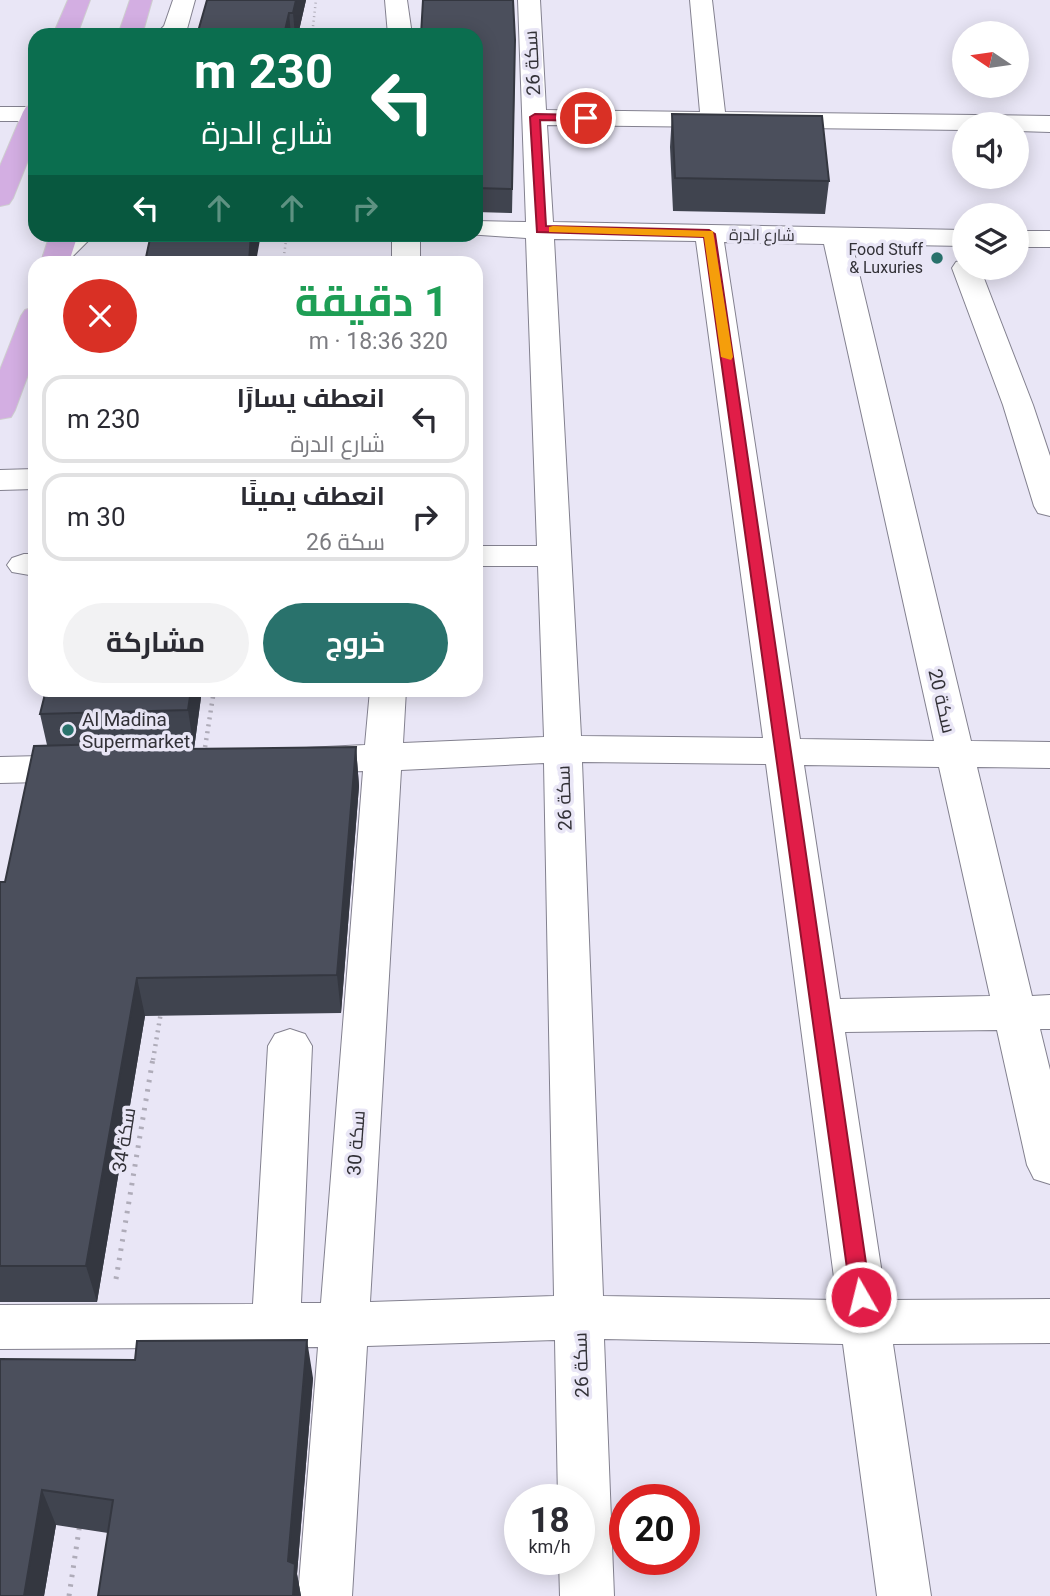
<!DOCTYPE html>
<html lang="ar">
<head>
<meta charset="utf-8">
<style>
	body { margin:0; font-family:Roboto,Cairo,sans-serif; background:#f2f2f3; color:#2b2b33; direction:rtl; height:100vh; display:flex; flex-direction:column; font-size:26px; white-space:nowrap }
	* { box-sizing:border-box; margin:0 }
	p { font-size:23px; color:#7c7c81 }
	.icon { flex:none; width:38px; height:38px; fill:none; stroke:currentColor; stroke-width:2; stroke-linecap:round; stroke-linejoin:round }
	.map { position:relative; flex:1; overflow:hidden; direction:ltr }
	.side { position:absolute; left:28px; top:256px; width:455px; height:441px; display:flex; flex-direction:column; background:#fff; border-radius:21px; box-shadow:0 4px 18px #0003; direction:rtl }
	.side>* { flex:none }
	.hud { position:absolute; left:28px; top:28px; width:455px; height:214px; border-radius:21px; box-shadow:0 4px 18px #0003; direction:rtl; background:#0b6e4f; color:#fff; overflow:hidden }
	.needle { width:46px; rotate:283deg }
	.tools { position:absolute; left:952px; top:21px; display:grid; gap:14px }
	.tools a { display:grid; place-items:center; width:77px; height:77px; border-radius:50%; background:#fff; box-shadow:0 4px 18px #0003; font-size:35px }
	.speed { position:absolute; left:504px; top:1484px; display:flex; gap:14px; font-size:35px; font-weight:700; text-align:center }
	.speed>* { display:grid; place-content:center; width:91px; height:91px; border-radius:50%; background:#fff; box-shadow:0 4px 18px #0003; line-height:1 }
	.speed small { font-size:18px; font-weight:400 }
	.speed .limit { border:10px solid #d22; background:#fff; color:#111 }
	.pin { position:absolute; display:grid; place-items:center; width:60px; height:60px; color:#fff; margin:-30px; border:4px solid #fff; border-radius:50%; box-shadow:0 2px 7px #0007 }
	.me { position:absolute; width:77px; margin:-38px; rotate:352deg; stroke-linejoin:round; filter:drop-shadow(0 0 5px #0008) }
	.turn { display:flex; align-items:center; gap:24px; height:147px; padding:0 35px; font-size:32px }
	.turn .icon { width:91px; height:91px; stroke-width:2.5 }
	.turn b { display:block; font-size:49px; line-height:60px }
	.lanes { display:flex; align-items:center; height:66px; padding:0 35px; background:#0003; justify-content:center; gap:35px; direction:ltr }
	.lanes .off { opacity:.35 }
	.round { display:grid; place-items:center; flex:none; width:74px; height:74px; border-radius:37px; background:#f2f2f3 }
	.head { display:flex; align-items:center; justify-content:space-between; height:119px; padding:0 35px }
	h1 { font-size:42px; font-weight:700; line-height:52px; color:#1e9e55 }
	.action { display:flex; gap:14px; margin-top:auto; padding:14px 35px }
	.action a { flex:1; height:80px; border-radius:42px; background:#29726c; color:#fff; font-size:28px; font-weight:700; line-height:80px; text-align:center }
	.action a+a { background:#f2f2f3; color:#2b2b33 }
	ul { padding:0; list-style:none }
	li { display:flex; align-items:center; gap:21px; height:88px; margin:0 14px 10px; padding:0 21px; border:4px solid #e1e1e2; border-radius:21px }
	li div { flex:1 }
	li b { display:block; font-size:26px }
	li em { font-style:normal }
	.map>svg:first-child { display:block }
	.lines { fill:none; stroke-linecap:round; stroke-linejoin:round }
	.minor-casing { stroke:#83818f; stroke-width:2 }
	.major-casing { stroke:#cececf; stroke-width:2 }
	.path-far2 { stroke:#afacb9; stroke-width:2.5; stroke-dasharray:1 3.5; stroke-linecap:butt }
	.path-far1 { stroke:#afacb9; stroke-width:4.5; stroke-dasharray:2 5; stroke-linecap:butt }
	.path { stroke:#afacb9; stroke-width:5; stroke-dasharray:2.5 7; stroke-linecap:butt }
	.minor { fill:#fff; fill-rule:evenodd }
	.major { fill:#d3aee2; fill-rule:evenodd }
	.wall { fill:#40444f }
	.shaded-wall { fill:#343740 }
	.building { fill:#4b4f5c; stroke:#343740; stroke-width:2 }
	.route { fill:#e11d48; stroke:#92132f; stroke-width:2 }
	.slow { fill:#f59e0b }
	.poi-dot { fill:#29726c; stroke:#e9e6f6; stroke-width:2.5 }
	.labels { text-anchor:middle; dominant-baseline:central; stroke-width:7; stroke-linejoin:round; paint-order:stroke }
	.far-street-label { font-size:16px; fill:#323137; stroke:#e9e6f6 }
	.far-poi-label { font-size:16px; fill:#323137; stroke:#e9e6f6; text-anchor:end }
	.street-label { font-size:19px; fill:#323137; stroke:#e9e6f6 }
	.poi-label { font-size:19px; fill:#323137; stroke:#e9e6f6; text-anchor:start }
</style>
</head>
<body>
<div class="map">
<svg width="1050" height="1596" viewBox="0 0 1050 1596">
	<rect width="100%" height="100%" fill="#e9e6f6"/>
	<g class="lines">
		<defs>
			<path id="minor" d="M173 0H195L187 29 182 35H155L164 26Z
				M385 0H407L412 35H388Z
				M518 0H540L546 110 700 112 690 0H712L725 112 1050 116V132L1017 131V124H964V130L547 125 553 222 964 230V246L852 244 971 741 1050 742V768L977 767 1032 996 1050 995V1029H1040L1050 1070V1184L1034 1179 1027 1165 997 1030 845 1032 886 1300 1050 1299V1343L893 1344 931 1596H877L843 1344 604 1339 614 1596H560L559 1559H579V1500H558L555 1340 367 1346 352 1596H298L318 1347 0 1349V1305L253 1304 268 1046 275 1034 290 1029 305 1034 312 1046 301 1303H321L363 771 306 774 293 770 287 761 293 752 306 748 365 745 370 690H406L403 743 544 737 538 566H476V546H537L526 238 466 234H476V221L526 222ZM554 239 696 241 763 738 581 736ZM724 242 824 244 934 741 800 739ZM582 762 766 764 837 1300 603 1296ZM544 763 554 1296 370 1302 401 770ZM804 765 939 767 990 996 840 999Z
				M0 107H35V121H0Z
				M1017 231H1050V247H1017Z
				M63 234H95L67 262H47L43 256Z
				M392 234H420V262H392Z
				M964 260V268H980L1033 405 1050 456V516L1038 513 1034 506 1003 405 952 268 956 262Z
				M35 469V489L0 490V470Z
				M24 554H35V576L12 572 7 565 12 558Z
				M82 755 95 759 101 768 95 777 82 781 0 783V757Z"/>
			<path id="major" d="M68 0H90L77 35H53Z
				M130 0H152L142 35H118Z
				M35 105V143L13 198 9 204 0 206V166L23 112 26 107Z
				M50 234H78L69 262H41Z
				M35 307V356L15 410 11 417 0 419V370L21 316 25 310Z"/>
		</defs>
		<use href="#minor" class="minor-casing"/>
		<use href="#major" class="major-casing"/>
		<path class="path-far2" d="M312 35 316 0
			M283 262 287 234"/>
		<path class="path-far1" d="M204 754 214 690
			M153 1060 161 1012"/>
		<path class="path" d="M116 1279 153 1058
			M69 1596 80 1523"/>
		<use href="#minor" class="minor"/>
		<use href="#major" class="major"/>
	</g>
	<path class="wall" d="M207 0H306L298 35H197Z
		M476 35 515 63 512 213 476 212Z
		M672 114 829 181 825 214 673 211 670 147Z
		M202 690 194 749 356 747 359 786 341 1013 145 1016 97 1302H0V882H5L47 745 40 714Z
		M0 1359 313 1378 297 1574 301 1596H98L108 1533 56 1525 44 1596H0Z"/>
	<path class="shaded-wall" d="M296 0H306L298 35H295L293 13Z
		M289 13 291 35H284Z
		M251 234H261L256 262H249Z
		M191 690H202L194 749 188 710Z
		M356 747 359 786 341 1013 337 975Z
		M137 978 145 1016 97 1302 86 1266Z
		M307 1340 313 1378 297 1574 301 1596H293L288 1561Z
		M42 1490 56 1525 44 1596H24Z"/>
	<path class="building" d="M207 0H296L293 13H289L284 35H197Z
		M423 0H513L515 40 512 189 476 188V35H421Z
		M672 114 822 116 829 181 675 178Z
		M151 234H251L249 262H145Z
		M46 690H191L188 710 40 714Z
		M183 742 182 749 356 747 337 975 137 978 86 1266H0V882H5L34 746Z
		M307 1340 288 1561 295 1564 293 1596H98L113 1500 42 1490 24 1596H0V1359L135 1360 137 1341Z"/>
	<path class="route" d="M535 114 586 115 591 118 586 121 540 120 546 226 709 230 715 234 871 1297 868 1303 861 1306 854 1303 851 1297 704 237 537 232 530 117Z"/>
	<path class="slow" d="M553 226 713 231 733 357 731 360 721 357 704 237 549 232V227Z"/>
	<g class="poi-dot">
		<circle cx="937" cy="258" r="7"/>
		<circle cx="68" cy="730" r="7"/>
	</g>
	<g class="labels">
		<g class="far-street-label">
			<text transform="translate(762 235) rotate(1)">شارع الدرة</text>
		</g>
		<g class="far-poi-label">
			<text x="923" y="249">Food Stuff<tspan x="923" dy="18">&amp; Luxuries</tspan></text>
		</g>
		<g class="street-label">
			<text transform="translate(532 63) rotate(-93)">سكة 26</text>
			<text transform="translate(942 701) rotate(77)">سكة 20</text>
			<text transform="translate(564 798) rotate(-92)">سكة 26</text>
			<text transform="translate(124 1140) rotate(-81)">سكة 34</text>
			<text transform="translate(356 1143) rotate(-86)">سكة 30</text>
			<text transform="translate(581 1365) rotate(-92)">سكة 26</text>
		</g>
		<g class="poi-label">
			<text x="82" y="719">Al Madina<tspan x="82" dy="22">Supermarket</tspan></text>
		</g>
	</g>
</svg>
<div class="tools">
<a><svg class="needle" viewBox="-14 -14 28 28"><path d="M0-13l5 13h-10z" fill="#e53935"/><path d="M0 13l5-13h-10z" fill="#7c7c81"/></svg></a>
<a><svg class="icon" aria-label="sound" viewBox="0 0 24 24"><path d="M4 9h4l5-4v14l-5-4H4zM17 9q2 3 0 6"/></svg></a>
<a><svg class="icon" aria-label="layers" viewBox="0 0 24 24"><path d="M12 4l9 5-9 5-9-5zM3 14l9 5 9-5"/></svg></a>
</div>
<div class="speed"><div>18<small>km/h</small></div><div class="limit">20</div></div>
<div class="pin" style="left:586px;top:118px;background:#d93025"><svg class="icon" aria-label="arrive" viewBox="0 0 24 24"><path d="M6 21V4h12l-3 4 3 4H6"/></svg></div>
<svg class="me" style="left:861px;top:1297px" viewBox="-20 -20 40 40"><circle r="17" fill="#e11d48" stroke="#fff" stroke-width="3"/><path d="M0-11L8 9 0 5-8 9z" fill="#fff"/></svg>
<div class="hud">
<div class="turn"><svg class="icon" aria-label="left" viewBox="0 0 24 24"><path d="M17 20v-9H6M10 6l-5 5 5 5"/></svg><div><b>230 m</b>شارع الدرة</div></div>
<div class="lanes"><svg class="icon" aria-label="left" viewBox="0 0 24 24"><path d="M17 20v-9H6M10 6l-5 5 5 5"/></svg><svg class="icon off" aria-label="ahead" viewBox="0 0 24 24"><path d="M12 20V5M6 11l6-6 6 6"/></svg><svg class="icon off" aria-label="ahead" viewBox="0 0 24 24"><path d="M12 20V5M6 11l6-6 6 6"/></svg><svg class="icon off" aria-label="right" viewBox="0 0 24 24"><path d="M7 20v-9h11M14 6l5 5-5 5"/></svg></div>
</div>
<section class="side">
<div class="head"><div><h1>1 دقيقة</h1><p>320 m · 18:36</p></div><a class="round" style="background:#d93025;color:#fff"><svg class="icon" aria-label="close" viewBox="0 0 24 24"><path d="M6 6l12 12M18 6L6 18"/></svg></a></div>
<ul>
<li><svg class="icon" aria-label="left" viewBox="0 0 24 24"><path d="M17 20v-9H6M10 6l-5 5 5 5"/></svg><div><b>انعطف يسارًا</b><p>شارع الدرة</p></div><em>230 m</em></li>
<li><svg class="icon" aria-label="right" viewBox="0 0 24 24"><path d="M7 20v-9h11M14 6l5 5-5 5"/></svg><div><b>انعطف يمينًا</b><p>سكة 26</p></div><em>30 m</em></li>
</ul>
<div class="action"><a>خروج</a><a>مشاركة</a></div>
</section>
</div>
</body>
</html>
